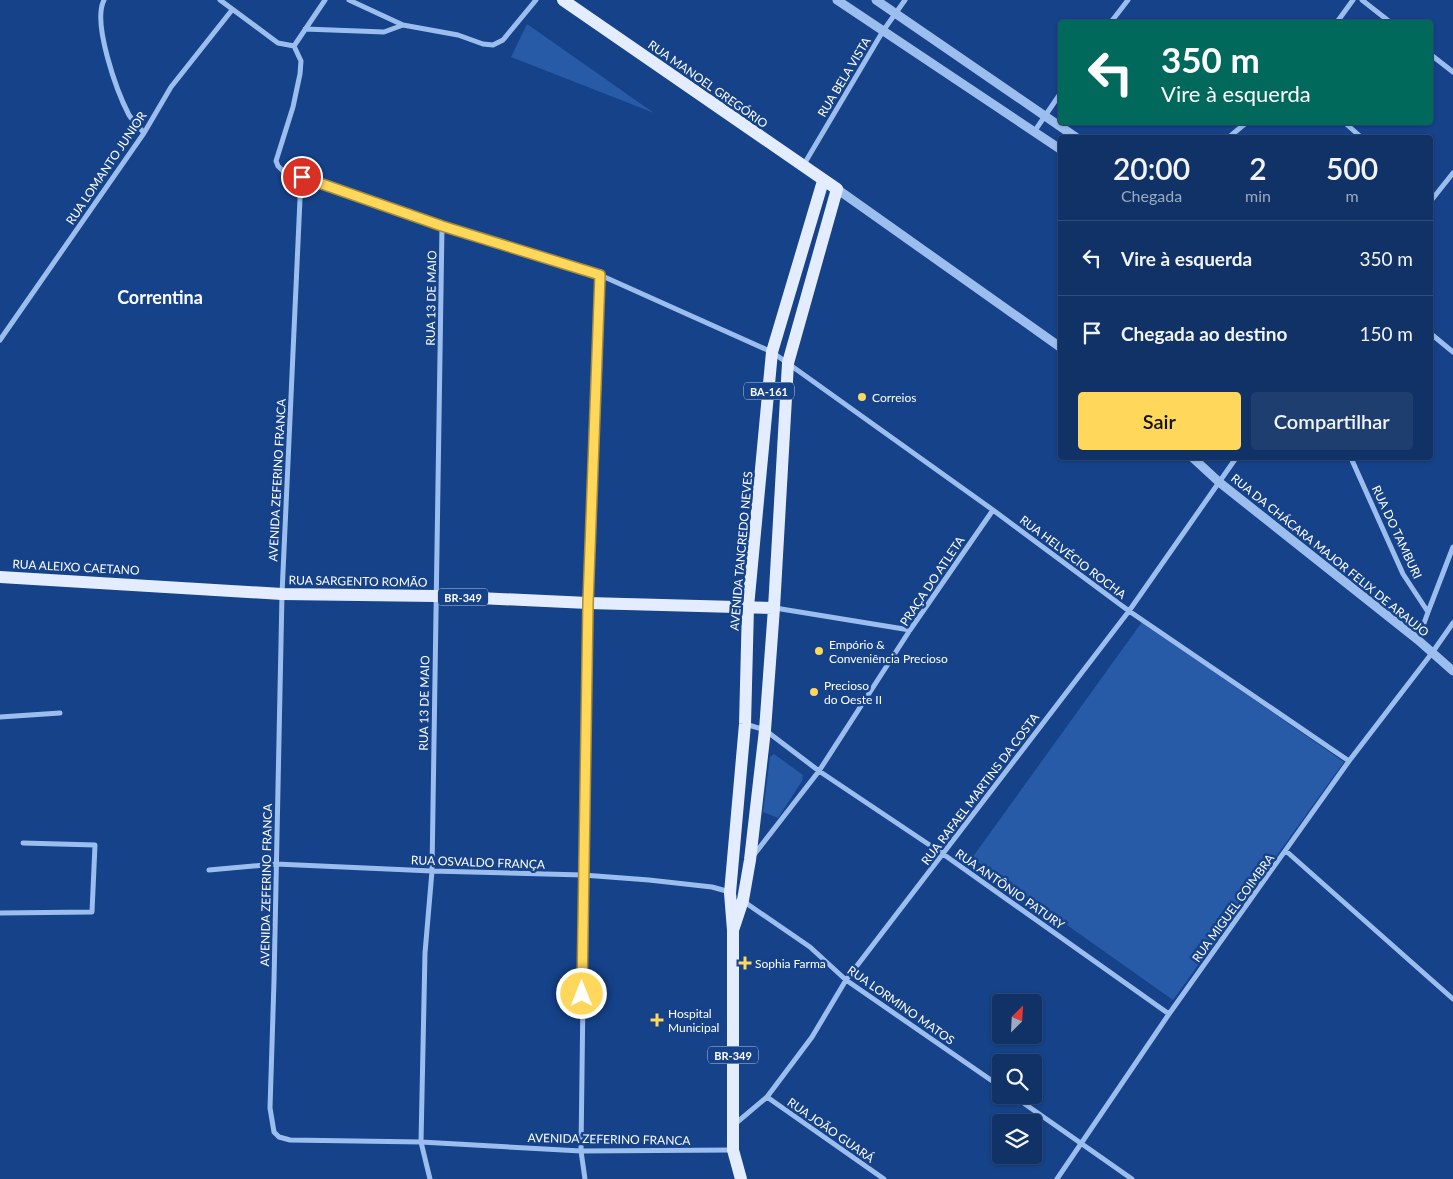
<!DOCTYPE html>
<html lang="pt">
<head>
<meta charset="utf-8">
<style>
	body { margin:0; font-family:Lato,sans-serif; background:#1e3e70; color:#f1f3f6; height:100vh; display:flex; flex-direction:column; font-size:19px; white-space:nowrap }
	* { box-sizing:border-box; margin:0 }
	p { font-size:16px; color:#9caac0 }
	.icon { flex:none; width:28px; height:28px; fill:none; stroke:currentColor; stroke-width:2; stroke-linecap:round; stroke-linejoin:round }
	.map { position:relative; flex:1; overflow:hidden }
	.panel { position:absolute; left:1058px; top:135px; width:375px; height:325px; display:flex; flex-direction:column; background:#103267; border-radius:5px; box-shadow:0 1px 4px #0004,0 0 0 1px #304d7b }
	.panel>* { flex:none }
	.guide { position:absolute; left:1058px; top:20px; width:375px; height:105px; border-radius:5px; box-shadow:0 1px 4px #0004,0 0 0 1px #304d7b; background:#00695c; color:#fff; overflow:hidden }
	.needle { width:32px; rotate:24deg }
	.tools { position:absolute; left:992px; top:994px; display:grid; gap:10px }
	.tools a { display:grid; place-items:center; width:50px; height:50px; border-radius:5px; background:#103267; box-shadow:0 1px 4px #0004,0 0 0 1px #304d7b; font-size:25px }
	.pin { position:absolute; display:grid; place-items:center; width:42px; height:42px; color:#fff; margin:-21px; border:2px solid #fff; border-radius:50%; box-shadow:0 1px 5px #0007 }
	.me { position:absolute; width:55px; margin:-28px; rotate:0deg; stroke-linejoin:round; filter:drop-shadow(0 0 4px #0008) }
	.turn { display:flex; align-items:center; gap:18px; height:105px; padding:0 20px; font-size:22px }
	.turn .icon { width:65px; height:65px; stroke-width:2.5 }
	.turn b { display:block; font-size:35px; line-height:42px }
	.eta { display:flex; justify-content:space-evenly; align-items:center; height:85px; text-align:center }
	.eta b { font-size:30px; font-weight:600; line-height:35px }
	.action { display:flex; gap:10px; margin-top:auto; padding:10px 20px }
	.action a { flex:1; height:58px; border-radius:5px; background:#ffd75a; color:#111; font-size:20px; font-weight:600; line-height:58px; text-align:center }
	.action a+a { background:#1e3e70; color:#f1f3f6 }
	ul { padding:0; list-style:none }
	li { display:flex; align-items:center; gap:15px; height:75px; padding:0 20px; border-top:1px solid #304d7b }
	li div { flex:1 }
	li b { display:block; font-size:19px }
	li em { font-style:normal }
	.map>svg:first-child { display:block }
	.green { fill:#275ba8 }
	.lines { fill:none; stroke-linecap:round; stroke-linejoin:round }
	.minor { stroke:#9cbeef; stroke-width:5 }
	.tertiary { stroke:#9cbeef; stroke-width:9 }
	.primary { stroke:#e4edff; stroke-width:12 }
	.route-casing { stroke:#a68c3a; stroke-width:12 }
	.route { stroke:#ffd75a; stroke-width:9 }
	.poi-dot { fill:#ffd75a; stroke:#154289; stroke-width:2 }
	.labels { text-anchor:middle; dominant-baseline:central; stroke-width:5; stroke-linejoin:round; paint-order:stroke }
	.shield { fill:#154289; stroke:#b9c6dc; stroke-width:1 }
	.shield-label { font-size:11px; font-weight:bold; fill:#fff }
	.street-label { font-size:12px; fill:#fff; stroke:#154289 }
	.poi-label { font-size:12px; fill:#fff; stroke:#154289; text-anchor:start }
	.district-label { font-size:18px; font-weight:bold; fill:#fff; stroke:#154289 }
</style>
</head>
<body>
<div class="map">
<svg width="1453" height="1179" viewBox="0 0 1453 1179">
	<rect width="100%" height="100%" fill="#154289"/>
	<path class="green" d="M527 24 654 113 511 57Z
		M1142 622 1344 762 1173 1000 972 858Z
		M774 754 803 775 802 781 778 818 763 812 770 757Z"/>
	<g class="lines">
		<path class="minor" d="M104 0C92 23 117 92 129 115 133 121 139 127 144 133
			M220 0 278 43 294 46
			M349 0 403 25 458 35 483 44 493 45 503 40 536 0
			M1362 0 1390 22
			M1111 22 1128 0
			M1337 22 1353 0
			M305 29 384 32 403 25
			M294 46 301 61 300 74 293 107 276 161 278 166 283 171 442 226 600 275 772 352 993 510 1129 611 1349 761
			M294 46 325 0
			M1430 54 1453 72
			M1344 122 1362 138
			M1034 132 1060 94
			M1228 138 1247 122
			M803 166 883 31 905 0
			M301 177 282 594 274 981 270 1108 274 1132 279 1137 290 1140 421 1142 581 1151 732 1150
			M1430 202 1453 173
			M1430 333 1453 352
			M0 340 144 133 171 87 232 10
			M1351 458 1403 574 1428 612 1418 640
			M775 608 910 630
			M1428 612 1453 547
			M0 717 60 713
			M745 724 765 730 819 771 943 854 1169 1014
			M1286 851 1453 999
			M753 856 819 771 910 630 993 510
			M209 870 276 864 432 871 583 875 649 880 712 887 730 892
			M743 901 810 947 846 980 1001 1087
			M0 913 92 912 95 845 23 843
			M1012 1095 1132 1179
			M767 1097 884 1179
			M735 1124 767 1097 812 1037 846 980 1129 611 1236 458
			M430 1179 421 1142 425 953 432 871 442 226
			M585 1179 581 1151 588 603 600 275
			M1057 1179 1169 1014 1349 761 1432 653 1453 623"/>
		<path class="tertiary" d="M837 0 1060 149
			M876 0 1077 138
			M837 189 1060 347
			M1193 458 1219 482 1418 640 1453 671"/>
		<path class="primary" d="M563 0 837 189 788 363 774 608 765 730 750 860 743 900 733 930
			M0 577 282 594 436 596 588 603 774 608
			M741 1179 733 1150V930L730 893 745 724 748 607 772 352 823 181"/>
	</g>
	<g class="lines">
		<defs>
			<path id="route" d="M302 177 442 226 600 275 588 603 582 994"/>
		</defs>
		<use href="#route" class="route-casing"/>
		<use href="#route" class="route"/>
	</g>
	<g class="poi-dot">
		<circle cx="862" cy="397" r="5"/>
		<circle cx="819" cy="651" r="5"/>
		<circle cx="814" cy="692" r="5"/>
		<path d="M742.5 955.5h5v5h5v5h-5v5h-5v-5h-5v-5h5z"/>
		<path d="M654.5 1012.5h5v5h5v5h-5v5h-5v-5h-5v-5h5z"/>
	</g>
	<g class="labels">
		<g class="shield">
			<rect x="744" y="382.5" width="50" height="17" rx="4"/>
			<rect x="438" y="588.5" width="50" height="17" rx="4"/>
			<rect x="708" y="1046.5" width="50" height="17" rx="4"/>
		</g>
		<g class="shield-label">
			<text x="769" y="391">BA-161</text>
			<text x="463" y="597">BR-349</text>
			<text x="733" y="1055">BR-349</text>
		</g>
		<g class="street-label">
			<text transform="translate(844 77) rotate(-59)">RUA BELA VISTA</text>
			<text transform="translate(708 84) rotate(35)">RUA MANOEL GREGÓRIO</text>
			<text transform="translate(106 168) rotate(-56)">RUA LOMANTO JUNIOR</text>
			<text transform="translate(431 298) rotate(-89)">RUA 13 DE MAIO</text>
			<text transform="translate(277 480) rotate(-87)">AVENIDA ZEFERINO FRANCA</text>
			<text transform="translate(1397 532) rotate(65)">RUA DO TAMBURI</text>
			<text transform="translate(741 551) rotate(-85)">AVENIDA TANCREDO NEVES</text>
			<text transform="translate(1330 555) rotate(39)">RUA DA CHÁCARA MAJOR FELIX DE ARAUJO</text>
			<text transform="translate(1073 557) rotate(37)">RUA HELVÉCIO ROCHA</text>
			<text transform="translate(76 567) rotate(3)">RUA ALEIXO CAETANO</text>
			<text transform="translate(358 581) rotate(1)">RUA SARGENTO ROMÃO</text>
			<text transform="translate(932 581) rotate(-56)">PRAÇA DO ATLETA</text>
			<text transform="translate(424 703) rotate(-89)">RUA 13 DE MAIO</text>
			<text transform="translate(980 789) rotate(-53)">RUA RAFAEL MARTINS DA COSTA</text>
			<text transform="translate(478 862) rotate(2)">RUA OSVALDO FRANÇA</text>
			<text transform="translate(266 885) rotate(-89)">AVENIDA ZEFERINO FRANCA</text>
			<text transform="translate(1010 889) rotate(35)">RUA ANTÔNIO PATURY</text>
			<text transform="translate(1233 908) rotate(-54)">RUA MIGUEL COIMBRA</text>
			<text transform="translate(901 1005) rotate(35)">RUA LORMINO MATOS</text>
			<text transform="translate(831 1130) rotate(35)">RUA JOÃO GUARÁ</text>
			<text transform="translate(609 1139) rotate(1)">AVENIDA ZEFERINO FRANCA</text>
		</g>
		<g class="poi-label">
			<text x="872" y="397">Correios</text>
			<text x="829" y="644">Empório &amp;<tspan x="829" dy="14">Conveniência Precioso</tspan></text>
			<text x="824" y="685">Precioso<tspan x="824" dy="14">do Oeste II</tspan></text>
			<text x="755" y="963">Sophia Farma</text>
			<text x="668" y="1013">Hospital<tspan x="668" dy="14">Municipal</tspan></text>
		</g>
		<g class="district-label">
			<text x="160" y="297">Correntina</text>
		</g>
	</g>
</svg>
<div class="tools">
<a><svg class="needle" viewBox="-14 -14 28 28"><path d="M0-13l5 13h-10z" fill="#e53935"/><path d="M0 13l5-13h-10z" fill="#9caac0"/></svg></a>
<a><svg class="icon" aria-label="search" viewBox="0 0 24 24"><circle cx="10" cy="10" r="6"/><path d="M15 15l6 6"/></svg></a>
<a><svg class="icon" aria-label="layers" viewBox="0 0 24 24"><path d="M12 4l9 5-9 5-9-5zM3 14l9 5 9-5"/></svg></a>
</div>
<div class="pin" style="left:302px;top:177px;background:#d93025"><svg class="icon" aria-label="arrive" viewBox="0 0 24 24"><path d="M6 21V4h12l-3 4 3 4H6"/></svg></div>
<svg class="me" style="left:582px;top:994px" viewBox="-20 -20 40 40"><circle r="17" fill="#ffd75a" stroke="#fff" stroke-width="3"/><path d="M0-11L8 9 0 5-8 9z" fill="#fff"/></svg>
<div class="guide">
<div class="turn"><svg class="icon" aria-label="left" viewBox="0 0 24 24"><path d="M17 20v-9H6M10 6l-5 5 5 5"/></svg><div><b>350 m</b>Vire à esquerda</div></div>
</div>
<section class="panel">
<div class="eta">
<div><b>20:00</b><p>Chegada</p></div>
<div><b>2</b><p>min</p></div>
<div><b>500</b><p>m</p></div>
</div>
<ul>
<li><svg class="icon" aria-label="left" viewBox="0 0 24 24"><path d="M17 20v-9H6M10 6l-5 5 5 5"/></svg><div><b>Vire à esquerda</b></div><em>350 m</em></li>
<li><svg class="icon" aria-label="arrive" viewBox="0 0 24 24"><path d="M6 21V4h12l-3 4 3 4H6"/></svg><div><b>Chegada ao destino</b></div><em>150 m</em></li>
</ul>
<div class="action"><a>Sair</a><a>Compartilhar</a></div>
</section>
</div>
</body>
</html>
